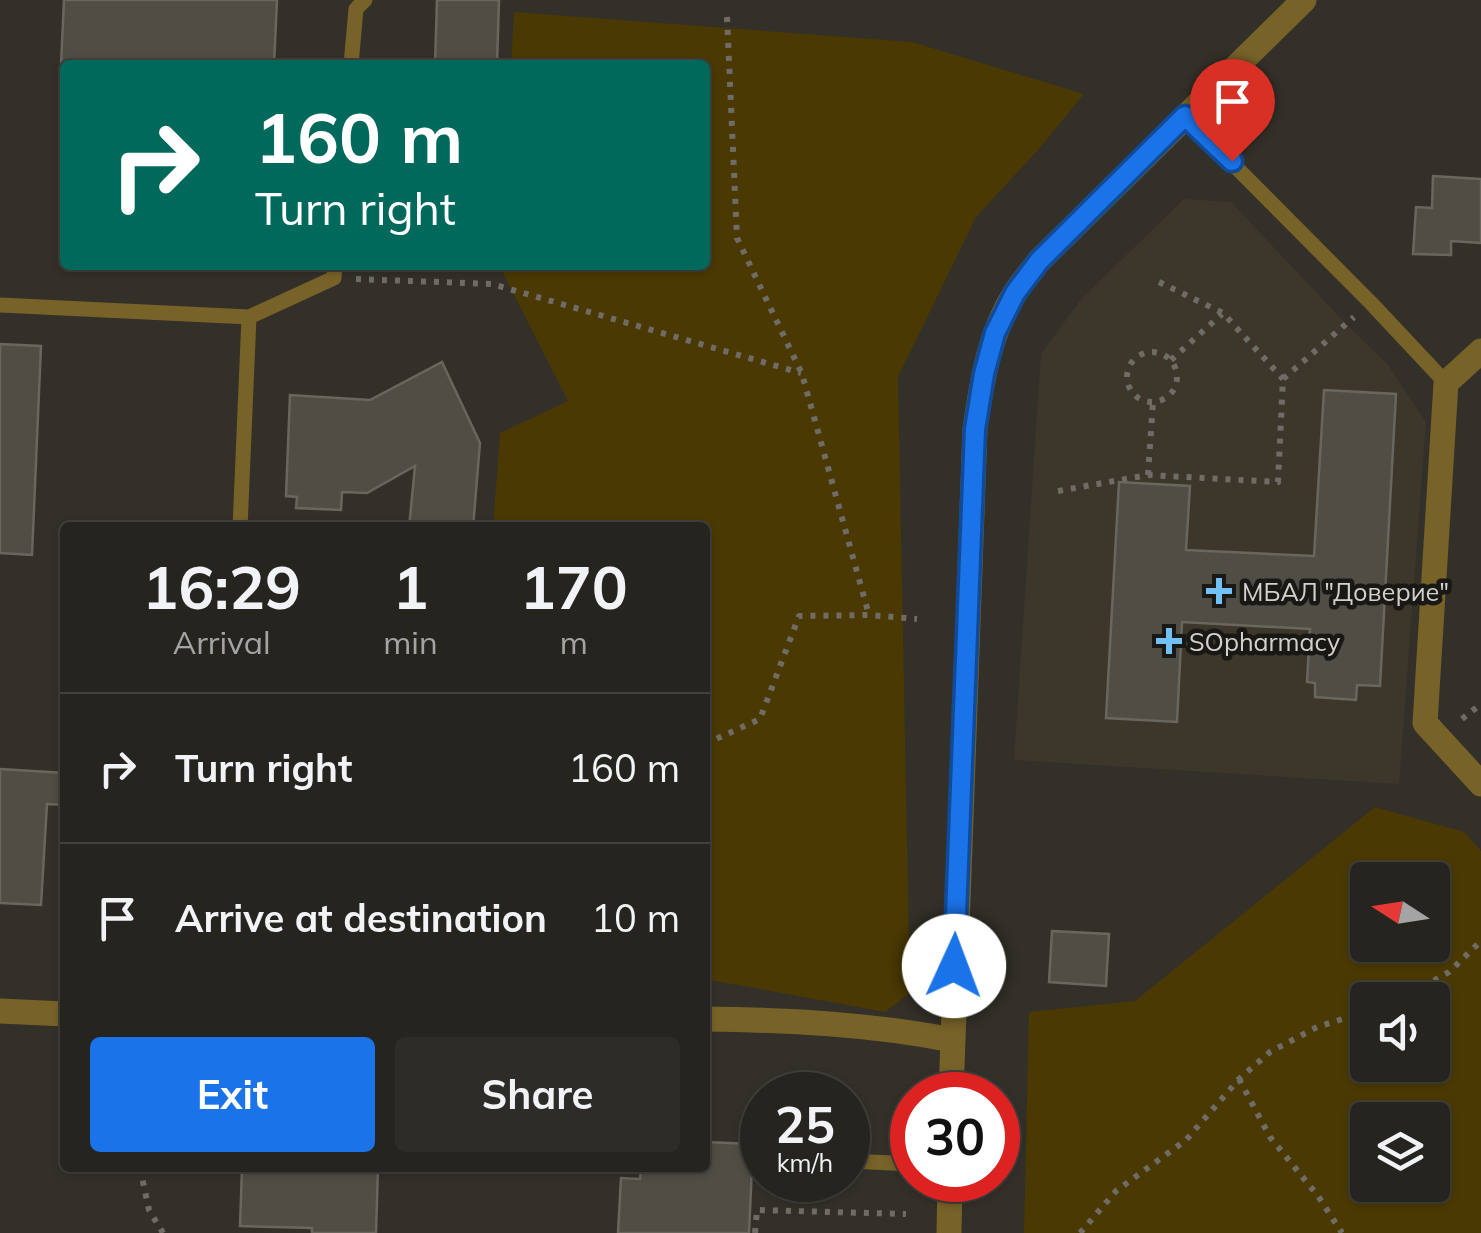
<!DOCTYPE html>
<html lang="en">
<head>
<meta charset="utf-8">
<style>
	body { margin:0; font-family:Mulish,sans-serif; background:#2e2c28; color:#f1f3f6; height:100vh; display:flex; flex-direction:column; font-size:38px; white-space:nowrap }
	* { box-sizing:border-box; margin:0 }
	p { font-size:32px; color:#a4a4a4 }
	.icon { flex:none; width:55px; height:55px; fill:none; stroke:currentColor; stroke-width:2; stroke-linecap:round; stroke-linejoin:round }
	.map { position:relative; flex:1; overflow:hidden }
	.panel { position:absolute; left:60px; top:522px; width:650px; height:650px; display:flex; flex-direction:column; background:#26241f; border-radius:10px; box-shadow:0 2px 8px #0004,0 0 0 2px #42413d }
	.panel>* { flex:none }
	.guide { position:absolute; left:60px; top:60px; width:650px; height:210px; border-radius:10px; box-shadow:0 2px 8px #0004,0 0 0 2px #42413d; background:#00695c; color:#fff; overflow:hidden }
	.needle { width:65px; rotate:282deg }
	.controls { position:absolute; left:1350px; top:862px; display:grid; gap:20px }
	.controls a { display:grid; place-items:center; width:100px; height:100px; border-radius:10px; background:#26241f; box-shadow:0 2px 8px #0004,0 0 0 2px #42413d; font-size:50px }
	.speed { position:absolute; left:740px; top:1072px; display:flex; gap:20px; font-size:50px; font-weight:700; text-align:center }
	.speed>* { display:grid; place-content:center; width:130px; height:130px; border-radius:50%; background:#26241f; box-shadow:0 2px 8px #0004,0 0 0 2px #42413d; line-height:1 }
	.speed small { font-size:25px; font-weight:400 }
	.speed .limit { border:15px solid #d22; background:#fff; color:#111 }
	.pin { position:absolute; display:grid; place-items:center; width:85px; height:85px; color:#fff; margin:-102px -42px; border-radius:50% 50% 50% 0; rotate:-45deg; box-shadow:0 0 10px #0007 }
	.pin .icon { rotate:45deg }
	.me { position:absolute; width:110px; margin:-55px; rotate:2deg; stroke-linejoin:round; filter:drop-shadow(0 0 8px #0008) }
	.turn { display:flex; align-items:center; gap:35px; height:210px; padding:0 30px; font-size:45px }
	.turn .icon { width:130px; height:130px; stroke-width:2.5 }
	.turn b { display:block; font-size:70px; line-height:85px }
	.eta { display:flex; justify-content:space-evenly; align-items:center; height:170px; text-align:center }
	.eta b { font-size:60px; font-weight:700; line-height:70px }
	.primary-button { display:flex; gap:20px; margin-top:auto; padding:20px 30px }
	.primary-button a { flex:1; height:115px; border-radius:10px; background:#1a73e8; color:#fff; font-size:40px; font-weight:700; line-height:115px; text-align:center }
	.primary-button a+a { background:#2e2c28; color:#f1f3f6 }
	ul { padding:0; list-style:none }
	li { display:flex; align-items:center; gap:30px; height:150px; padding:0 30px; border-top:2px solid #42413d }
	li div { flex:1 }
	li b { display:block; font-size:38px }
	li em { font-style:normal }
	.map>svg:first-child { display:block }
	.built { fill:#3c372a }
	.green { fill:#4a3902; fill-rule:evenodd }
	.building { fill:#504d45; stroke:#69665e; stroke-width:2.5 }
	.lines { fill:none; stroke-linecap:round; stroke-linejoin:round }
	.path { stroke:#6f6c66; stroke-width:6; stroke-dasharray:5 8; stroke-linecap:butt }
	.lane { stroke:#776228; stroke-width:15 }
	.street { stroke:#776228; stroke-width:25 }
	.route-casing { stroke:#114b97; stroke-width:25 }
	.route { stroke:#1a73e8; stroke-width:18 }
	.poi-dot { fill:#72c1f5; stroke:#1a1815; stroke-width:4 }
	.labels { text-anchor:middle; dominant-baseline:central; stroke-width:9; stroke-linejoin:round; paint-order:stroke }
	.poi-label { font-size:25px; fill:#d3d1cc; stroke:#1a1815; text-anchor:start }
</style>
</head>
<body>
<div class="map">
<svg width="1481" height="1233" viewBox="0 0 1481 1233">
	<rect width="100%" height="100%" fill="#333029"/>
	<path class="built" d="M1184 199 1231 202 1346 324 1388 365 1426 422 1399 784 1014 760 1041 354 1082 298Z"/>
	<path class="green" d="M514 12 912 42 1084 94 1037 151 976 217 898 377 910 993 885 1012 705 979V528L493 527 500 433 568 401 499 265H705V65H511Z
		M1375 807 1464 832 1481 851V1233H1024L1029 1012 1135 1001ZM1368 880H1432V945H1368ZM1368 1000H1432V1065H1368ZM1368 1120H1432V1185H1368Z"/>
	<path class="building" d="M64 0H277L274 65H61Z
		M437 0H499L497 65H435Z
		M1433 176 1481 179V243L1451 241V255L1413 254 1416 207 1432 208Z
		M0 344 41 346 32 555 0 553Z
		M442 362 480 443 473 528H409L415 466 367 493 342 492 341 510 296 508 297 497 286 496 290 395 370 400Z
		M1324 390 1396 394 1380 686 1357 685 1356 700 1315 697V683L1307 682 1310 629 1182 622 1177 722 1106 718 1119 482 1190 486 1186 550 1314 556Z
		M0 769 65 773V805L47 804 41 905 0 903Z
		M1052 931 1109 934 1106 986 1049 982Z
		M705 1142 753 1144 749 1233H618L621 1178 640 1179 641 1168H705Z
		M242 1168H378L376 1233H312V1228L240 1226Z"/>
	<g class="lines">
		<path class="path" d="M727 17 737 238 802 374 869 615
			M356 279 492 284 801 373
			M1159 282 1223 313 1283 379
			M1127 377a25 25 0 1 1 50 0a25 25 0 1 1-50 0Z
			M1171 360 1222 314
			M1148 475 1153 402
			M1058 491 1148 475 1278 482 1283 379 1354 317
			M1462 719 1481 704
			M705 744 760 719 799 616 869 615 917 619
			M1400 1000 1449 972 1481 941
			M1239 1079 1270 1137 1318 1196 1342 1233
			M140 1168 149 1210 163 1233
			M755 1233 757 1210 906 1214
			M1080 1233 1116 1191 1186 1140 1239 1079 1270 1052 1317 1027 1368 1011"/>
		<path class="lane" d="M351 65 356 9 365 0
			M1185 116 1371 303 1446 383
			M0 305 249 317 334 278 335 265
			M240 528 249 317
			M851 1161 912 1164"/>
		<path class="street" d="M1481 351 1446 383 1425 723 1481 784
			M0 1011 65 1014
			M705 1019C787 1020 871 1024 952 1040
			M951 1095 975 429C982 381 989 334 1015 293 1022 282 1031 272 1039 261L1304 0
			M949 1233 950 1180"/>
	</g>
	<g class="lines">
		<defs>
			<path id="route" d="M954 966 975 429 984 374 995 333 1015 293 1039 261 1185 116 1232 161"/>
		</defs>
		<use href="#route" class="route-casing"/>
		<use href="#route" class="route"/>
	</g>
	<g class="poi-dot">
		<path d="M1214 576h10v10h10v10h-10v10h-10v-10h-10v-10h10z"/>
		<path d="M1164 626h10v10h10v10h-10v10h-10v-10h-10v-10h10z"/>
	</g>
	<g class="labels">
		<g class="poi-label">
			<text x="1242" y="591">МБАЛ "Доверие"</text>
			<text x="1189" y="641">SOpharmacy</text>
		</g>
	</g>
</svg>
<div class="controls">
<a><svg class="needle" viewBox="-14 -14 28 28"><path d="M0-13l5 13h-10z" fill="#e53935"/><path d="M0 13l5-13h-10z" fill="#a4a4a4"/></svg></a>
<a><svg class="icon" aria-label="sound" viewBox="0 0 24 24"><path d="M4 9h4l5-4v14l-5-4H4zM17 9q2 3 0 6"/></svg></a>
<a><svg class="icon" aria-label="layers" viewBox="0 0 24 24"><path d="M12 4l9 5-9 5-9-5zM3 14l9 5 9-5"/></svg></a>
</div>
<div class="speed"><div>25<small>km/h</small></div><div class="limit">30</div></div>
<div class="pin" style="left:1232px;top:161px;background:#d93025"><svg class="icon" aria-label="arrive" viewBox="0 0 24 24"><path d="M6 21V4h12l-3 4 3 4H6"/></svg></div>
<svg class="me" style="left:954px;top:966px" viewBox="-20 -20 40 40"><circle r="19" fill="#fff"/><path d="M0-13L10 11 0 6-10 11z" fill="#1a73e8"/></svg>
<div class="guide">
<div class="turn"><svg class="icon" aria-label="right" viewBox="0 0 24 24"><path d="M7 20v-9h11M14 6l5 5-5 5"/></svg><div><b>160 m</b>Turn right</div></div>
</div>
<section class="panel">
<div class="eta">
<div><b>16:29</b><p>Arrival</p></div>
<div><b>1</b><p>min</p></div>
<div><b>170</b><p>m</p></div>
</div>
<ul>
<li><svg class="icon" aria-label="right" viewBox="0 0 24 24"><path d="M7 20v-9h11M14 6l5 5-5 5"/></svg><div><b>Turn right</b></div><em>160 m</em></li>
<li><svg class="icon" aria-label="arrive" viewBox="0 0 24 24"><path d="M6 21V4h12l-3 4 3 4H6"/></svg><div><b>Arrive at destination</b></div><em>10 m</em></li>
</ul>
<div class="primary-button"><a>Exit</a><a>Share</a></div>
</section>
</div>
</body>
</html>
